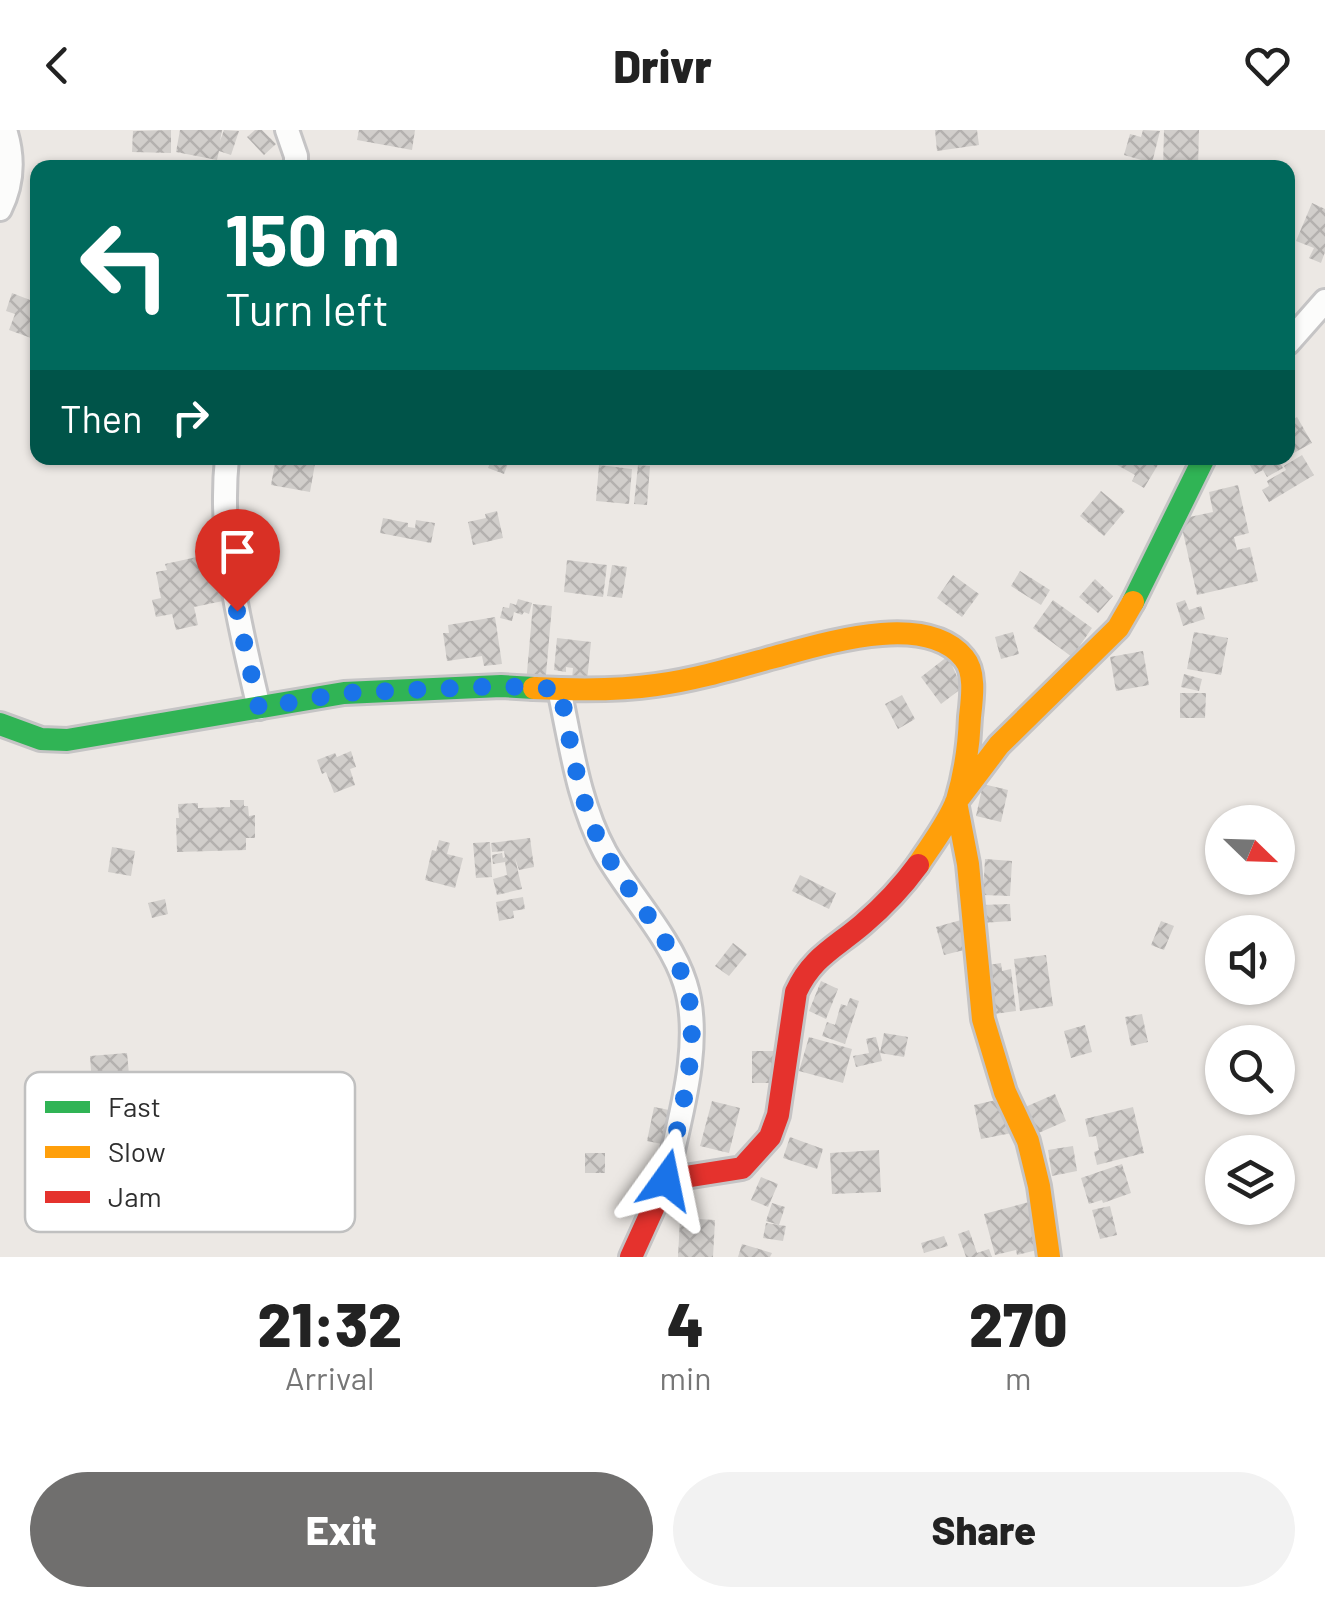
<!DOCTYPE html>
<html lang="en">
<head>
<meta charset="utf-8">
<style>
	body { margin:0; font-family:Barlow,sans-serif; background:#f2f2f2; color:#222; height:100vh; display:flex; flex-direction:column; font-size:38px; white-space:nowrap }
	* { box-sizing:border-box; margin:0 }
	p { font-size:32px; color:#767676 }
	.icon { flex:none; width:55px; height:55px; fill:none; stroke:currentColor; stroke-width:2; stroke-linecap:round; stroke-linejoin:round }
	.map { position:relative; height:1127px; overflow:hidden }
	.drawer { display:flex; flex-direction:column; background:#fff; flex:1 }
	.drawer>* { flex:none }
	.hud { position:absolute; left:30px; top:30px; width:1265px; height:305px; border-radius:20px; box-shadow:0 2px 8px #0004; background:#00695c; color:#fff; overflow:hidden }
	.needle { width:65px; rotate:113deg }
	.tools { position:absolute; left:1205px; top:675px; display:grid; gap:20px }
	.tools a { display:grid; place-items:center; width:90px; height:90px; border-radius:50%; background:#fff; box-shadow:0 2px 8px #0004; font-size:50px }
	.pin { position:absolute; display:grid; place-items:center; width:85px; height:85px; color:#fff; margin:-102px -42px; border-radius:50% 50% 50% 0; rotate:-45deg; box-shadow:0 0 10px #0007 }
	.pin .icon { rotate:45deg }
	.me { position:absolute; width:110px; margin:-55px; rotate:12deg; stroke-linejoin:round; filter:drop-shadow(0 0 8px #0008) }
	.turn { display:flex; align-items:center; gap:35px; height:210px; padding:0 30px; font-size:45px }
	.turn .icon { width:130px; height:130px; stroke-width:2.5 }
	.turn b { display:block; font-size:70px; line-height:85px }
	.then { display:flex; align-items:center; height:95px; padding:0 30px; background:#0003; gap:20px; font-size:38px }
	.eta { display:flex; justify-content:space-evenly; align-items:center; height:170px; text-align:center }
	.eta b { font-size:60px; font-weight:800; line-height:70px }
	.primary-button { display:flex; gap:20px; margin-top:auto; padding:20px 30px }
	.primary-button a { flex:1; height:115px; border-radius:60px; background:#706f6e; color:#fff; font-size:40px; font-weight:800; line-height:115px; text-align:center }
	.primary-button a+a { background:#f2f2f2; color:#222 }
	header { display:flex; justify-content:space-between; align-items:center; height:130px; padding:0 30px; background:#fff; font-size:45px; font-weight:800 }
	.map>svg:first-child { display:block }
	.building { fill:url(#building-cross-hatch) }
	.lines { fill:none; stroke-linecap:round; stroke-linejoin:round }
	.street-casing { stroke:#c5c4c5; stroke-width:28 }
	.fast-casing { stroke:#c5c4c5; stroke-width:28 }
	.slow-casing { stroke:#c5c4c5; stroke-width:28 }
	.jam-casing { stroke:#c5c4c5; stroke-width:28 }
	.street { stroke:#fcfcfb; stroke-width:22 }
	.fast { stroke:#30b455; stroke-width:22 }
	.slow { stroke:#ff9f0a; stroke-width:22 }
	.jam { stroke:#e5322d; stroke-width:22 }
	.route { stroke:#1a73e8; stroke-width:18; stroke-dasharray:0 32.4 }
	.key { fill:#fff; stroke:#c0c0c0; stroke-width:2.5 }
	.key-label { font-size:28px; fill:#2e2e2e }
</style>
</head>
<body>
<header><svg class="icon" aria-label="back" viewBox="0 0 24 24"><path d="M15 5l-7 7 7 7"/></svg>Drivr<svg class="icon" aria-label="heart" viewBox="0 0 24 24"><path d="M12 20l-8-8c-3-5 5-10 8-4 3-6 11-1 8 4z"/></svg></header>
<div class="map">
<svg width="1325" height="1127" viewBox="0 0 1325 1127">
	<defs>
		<pattern id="building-cross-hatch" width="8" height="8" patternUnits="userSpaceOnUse" patternTransform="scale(2.5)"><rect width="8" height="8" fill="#d1cecb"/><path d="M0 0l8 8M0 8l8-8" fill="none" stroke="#b4b1af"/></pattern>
	</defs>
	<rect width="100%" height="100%" fill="#ece8e4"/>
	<path class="building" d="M171 0V23L132 22 133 1Z
		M180 0H222L220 11 224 0 239 1 231 25 219 21 217 30 176 22Z
		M255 0H262L276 14 264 25 247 7Z
		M359 0H415L412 20 357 10Z
		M935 0H977L979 15 937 21Z
		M1143 0 1160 1 1152 33 1124 25 1130 4 1141 7Z
		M1164 0H1199L1198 38H1163Z
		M1312 73 1325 79V122L1321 133 1309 128 1314 118 1296 111Z
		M34 158 38 159V205L33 204 31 208 9 200 15 184 6 181 12 163 30 170Z
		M1297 287 1312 313 1288 326V292Z
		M1302 325 1314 345 1269 372 1262 360 1269 356 1267 351 1286 340 1284 336Z
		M271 328H316L310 362 271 355 275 333 270 332Z
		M492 328H510L504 344 488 338Z
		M1112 328H1162L1144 358 1132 351 1135 345 1110 331Z
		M1246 328H1286L1279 331 1283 338 1267 347 1263 340 1255 344Z
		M599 335 632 339 629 374 596 371Z
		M638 335 650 336 647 375 634 374Z
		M1238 355 1249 403 1234 407 1237 420 1250 417 1258 451 1197 465 1180 389 1213 382 1209 362Z
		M1101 361 1125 381 1104 406 1080 386Z
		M497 381 503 408 473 415 468 392 486 388 485 384Z
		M383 388 408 393V397L415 398 416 390 435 393 431 413 380 403Z
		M197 427 200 438 216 434 223 471 194 477 198 495 176 500 172 484 156 487 152 470 161 468 156 442 167 440 165 434Z
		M567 430 607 435 603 467 564 462Z
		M612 435 627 437 622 468 607 466Z
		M1020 441 1050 460 1041 475 1011 456Z
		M953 445 979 464 962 487 937 468Z
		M1095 449 1113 466 1098 483 1079 467Z
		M518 469 532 473 529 484 524 482 522 485 514 482 512 491 500 488 503 477 509 478 510 473 516 475Z
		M1053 470 1092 498 1072 527 1033 498Z
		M1185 470 1189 480 1201 476 1205 489 1183 496 1176 473Z
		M533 474 552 476 545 556 526 554Z
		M495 487 502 534 484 536 482 526 447 531 443 503H449L448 495Z
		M1013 502 1019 524 1001 529 995 507Z
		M1194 502 1228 508 1221 545 1187 539Z
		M557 508 591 512 587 551 572 549 573 538 566 537V542L554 540Z
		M1143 521 1149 555 1116 561 1110 527Z
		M948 526 962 558 941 574 921 547Z
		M1184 544 1202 549 1199 561 1181 557Z
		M1180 563H1206L1205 588H1180Z
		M902 565 915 589 898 599 885 574Z
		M351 621 356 637 350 639 355 655 334 663 326 642 322 644 317 630 335 623 337 627Z
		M983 654 1008 660 1001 692 976 686Z
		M230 670H244V676H248L249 686 255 685V708H246V720L177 722 176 688H179L178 674 198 673V678L230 677Z
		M530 708 534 737 519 740 515 728 522 759 497 765 493 749 507 745 505 732 493 734 492 725 502 723 503 728 505 727 504 721 492 722 491 713Z
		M439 710 450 713 447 724 463 728 455 758 425 750 432 720 436 721Z
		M490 712 492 747 476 748 473 713Z
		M112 717 135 721 131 746 108 742Z
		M985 729 1012 731 1010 766 983 765Z
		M800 745 836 763 829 779 792 761Z
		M523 767 525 779 513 781 514 788 499 791 496 772Z
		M165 769 168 784 152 788 148 773Z
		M1010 774 1011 791 982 793V775Z
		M961 790 964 820 944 825 936 797Z
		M1161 791 1174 796 1164 820 1151 815Z
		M733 813 747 824 729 846 715 836Z
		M1046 825 1053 876 1020 881 1014 829Z
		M1001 833 1002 841 1011 839 1016 881 987 885 982 836Z
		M821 851 838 859 826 889 809 881Z
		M850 868 859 871 845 914 822 906 827 892 835 895 841 874 847 876Z
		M1142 884 1148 912 1131 916 1125 887Z
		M1085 895 1092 922 1071 928 1064 901Z
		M884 903 908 907 904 927 880 923Z
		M809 907 852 919 843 953 799 941Z
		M876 907 882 931 856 937 853 926 869 923 866 909Z
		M752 921H779L778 953H752Z
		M127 923 133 988 113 990 111 968 93 969 90 926Z
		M1055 964 1066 991 1034 1005 1023 978Z
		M1005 968 1012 1003 981 1009 974 975Z
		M712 971 740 978 729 1023 700 1016Z
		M654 977 669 980 662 1014 647 1011Z
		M1133 977 1144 1023 1097 1035 1094 1022 1099 1020 1096 1006 1089 1007 1085 989Z
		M790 1007 823 1019 817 1039 783 1028Z
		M1073 1016 1077 1041 1052 1046 1048 1020Z
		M879 1020 881 1062 832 1064 830 1023Z
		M585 1023H605V1043H585Z
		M1122 1034 1131 1063 1103 1073 1102 1070 1089 1074 1081 1048Z
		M761 1047 778 1054 768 1077 751 1070Z
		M1029 1072 1041 1119 1017 1125 1016 1120 995 1125 984 1084Z
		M772 1073 785 1077 779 1095 786 1096 783 1111 763 1108 766 1093 779 1095 766 1091Z
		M1110 1076 1117 1105 1100 1109 1092 1080Z
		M680 1088 715 1090 713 1127H678Z
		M969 1100 977 1123 989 1119 992 1127H966L958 1104Z
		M944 1106 948 1116 924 1123 921 1113Z
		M742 1114 772 1123 770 1127H738Z"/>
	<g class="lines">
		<defs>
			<path id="street" d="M287 0 296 26V38
				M0 79C13 53 14 28 5 0
				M1288 213 1325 171
				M227 328C218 412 240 496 259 578
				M559 559C571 614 578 672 605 722 628 763 671 808 685 853 704 912 679 991 666 1050"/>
			<path id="fast" d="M1133 472 1204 328
				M0 594 41 609 67 610 344 563 501 556 534 558"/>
			<path id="slow" d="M534 558C574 560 616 561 656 555 693 550 731 539 767 529 817 516 924 479 964 528 976 542 972 569 970 587 969 614 965 643 957 670 949 692 931 715 918 735
				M1049 1127 1039 1056 1028 1011 1005 962 983 889 968 734 956 672 999 615 1118 498 1133 472"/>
			<path id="jam" d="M631 1127 666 1050 742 1038 770 1007 778 985 796 862C812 827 835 818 863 794 884 776 902 757 918 735"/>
		</defs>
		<use href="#street" class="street-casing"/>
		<use href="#fast" class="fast-casing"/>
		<use href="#slow" class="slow-casing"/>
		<use href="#jam" class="jam-casing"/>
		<use href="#street" class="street"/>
		<use href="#fast" class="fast"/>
		<use href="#slow" class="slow"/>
		<use href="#jam" class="jam"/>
	</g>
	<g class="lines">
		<path class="route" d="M237 481 259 578 344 563 501 556 560 559C571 613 578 672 605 722 628 763 671 808 685 853 704 912 678 990 666 1050"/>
	</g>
	<rect x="25" y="942" width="330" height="160" rx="15" class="key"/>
	<rect x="45" y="971" width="45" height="12" fill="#30b455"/>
	<rect x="45" y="1016" width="45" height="12" fill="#ff9f0a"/>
	<rect x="45" y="1061" width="45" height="12" fill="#e5322d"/>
	<g class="key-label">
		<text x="108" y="987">Fast</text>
		<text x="108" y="1032">Slow</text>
		<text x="108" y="1077">Jam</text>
	</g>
</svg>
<div class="tools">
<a><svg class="needle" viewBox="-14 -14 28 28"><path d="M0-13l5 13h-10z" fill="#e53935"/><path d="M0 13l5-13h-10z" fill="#767676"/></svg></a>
<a><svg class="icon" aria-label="sound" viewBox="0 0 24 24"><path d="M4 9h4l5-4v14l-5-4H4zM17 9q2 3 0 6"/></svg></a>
<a><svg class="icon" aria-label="search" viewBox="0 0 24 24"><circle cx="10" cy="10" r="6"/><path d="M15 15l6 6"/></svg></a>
<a><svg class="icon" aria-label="layers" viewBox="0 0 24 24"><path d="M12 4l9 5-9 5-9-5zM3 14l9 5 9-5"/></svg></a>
</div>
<div class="pin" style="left:237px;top:481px;background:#d93025"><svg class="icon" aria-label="arrive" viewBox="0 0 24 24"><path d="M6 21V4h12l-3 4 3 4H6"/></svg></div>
<svg class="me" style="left:666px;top:1050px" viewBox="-20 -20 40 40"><path d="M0-17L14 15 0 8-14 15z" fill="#1a73e8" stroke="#fff" stroke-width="4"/></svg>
<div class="hud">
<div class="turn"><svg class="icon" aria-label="left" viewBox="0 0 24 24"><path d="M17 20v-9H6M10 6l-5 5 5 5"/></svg><div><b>150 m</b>Turn left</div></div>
<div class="then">Then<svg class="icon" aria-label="right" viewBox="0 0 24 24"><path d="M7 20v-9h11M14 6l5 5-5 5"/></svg></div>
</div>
</div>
<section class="drawer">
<div class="eta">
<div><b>21:32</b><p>Arrival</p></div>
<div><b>4</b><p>min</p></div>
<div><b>270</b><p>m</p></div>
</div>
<div class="primary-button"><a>Exit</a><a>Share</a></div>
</section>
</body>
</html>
